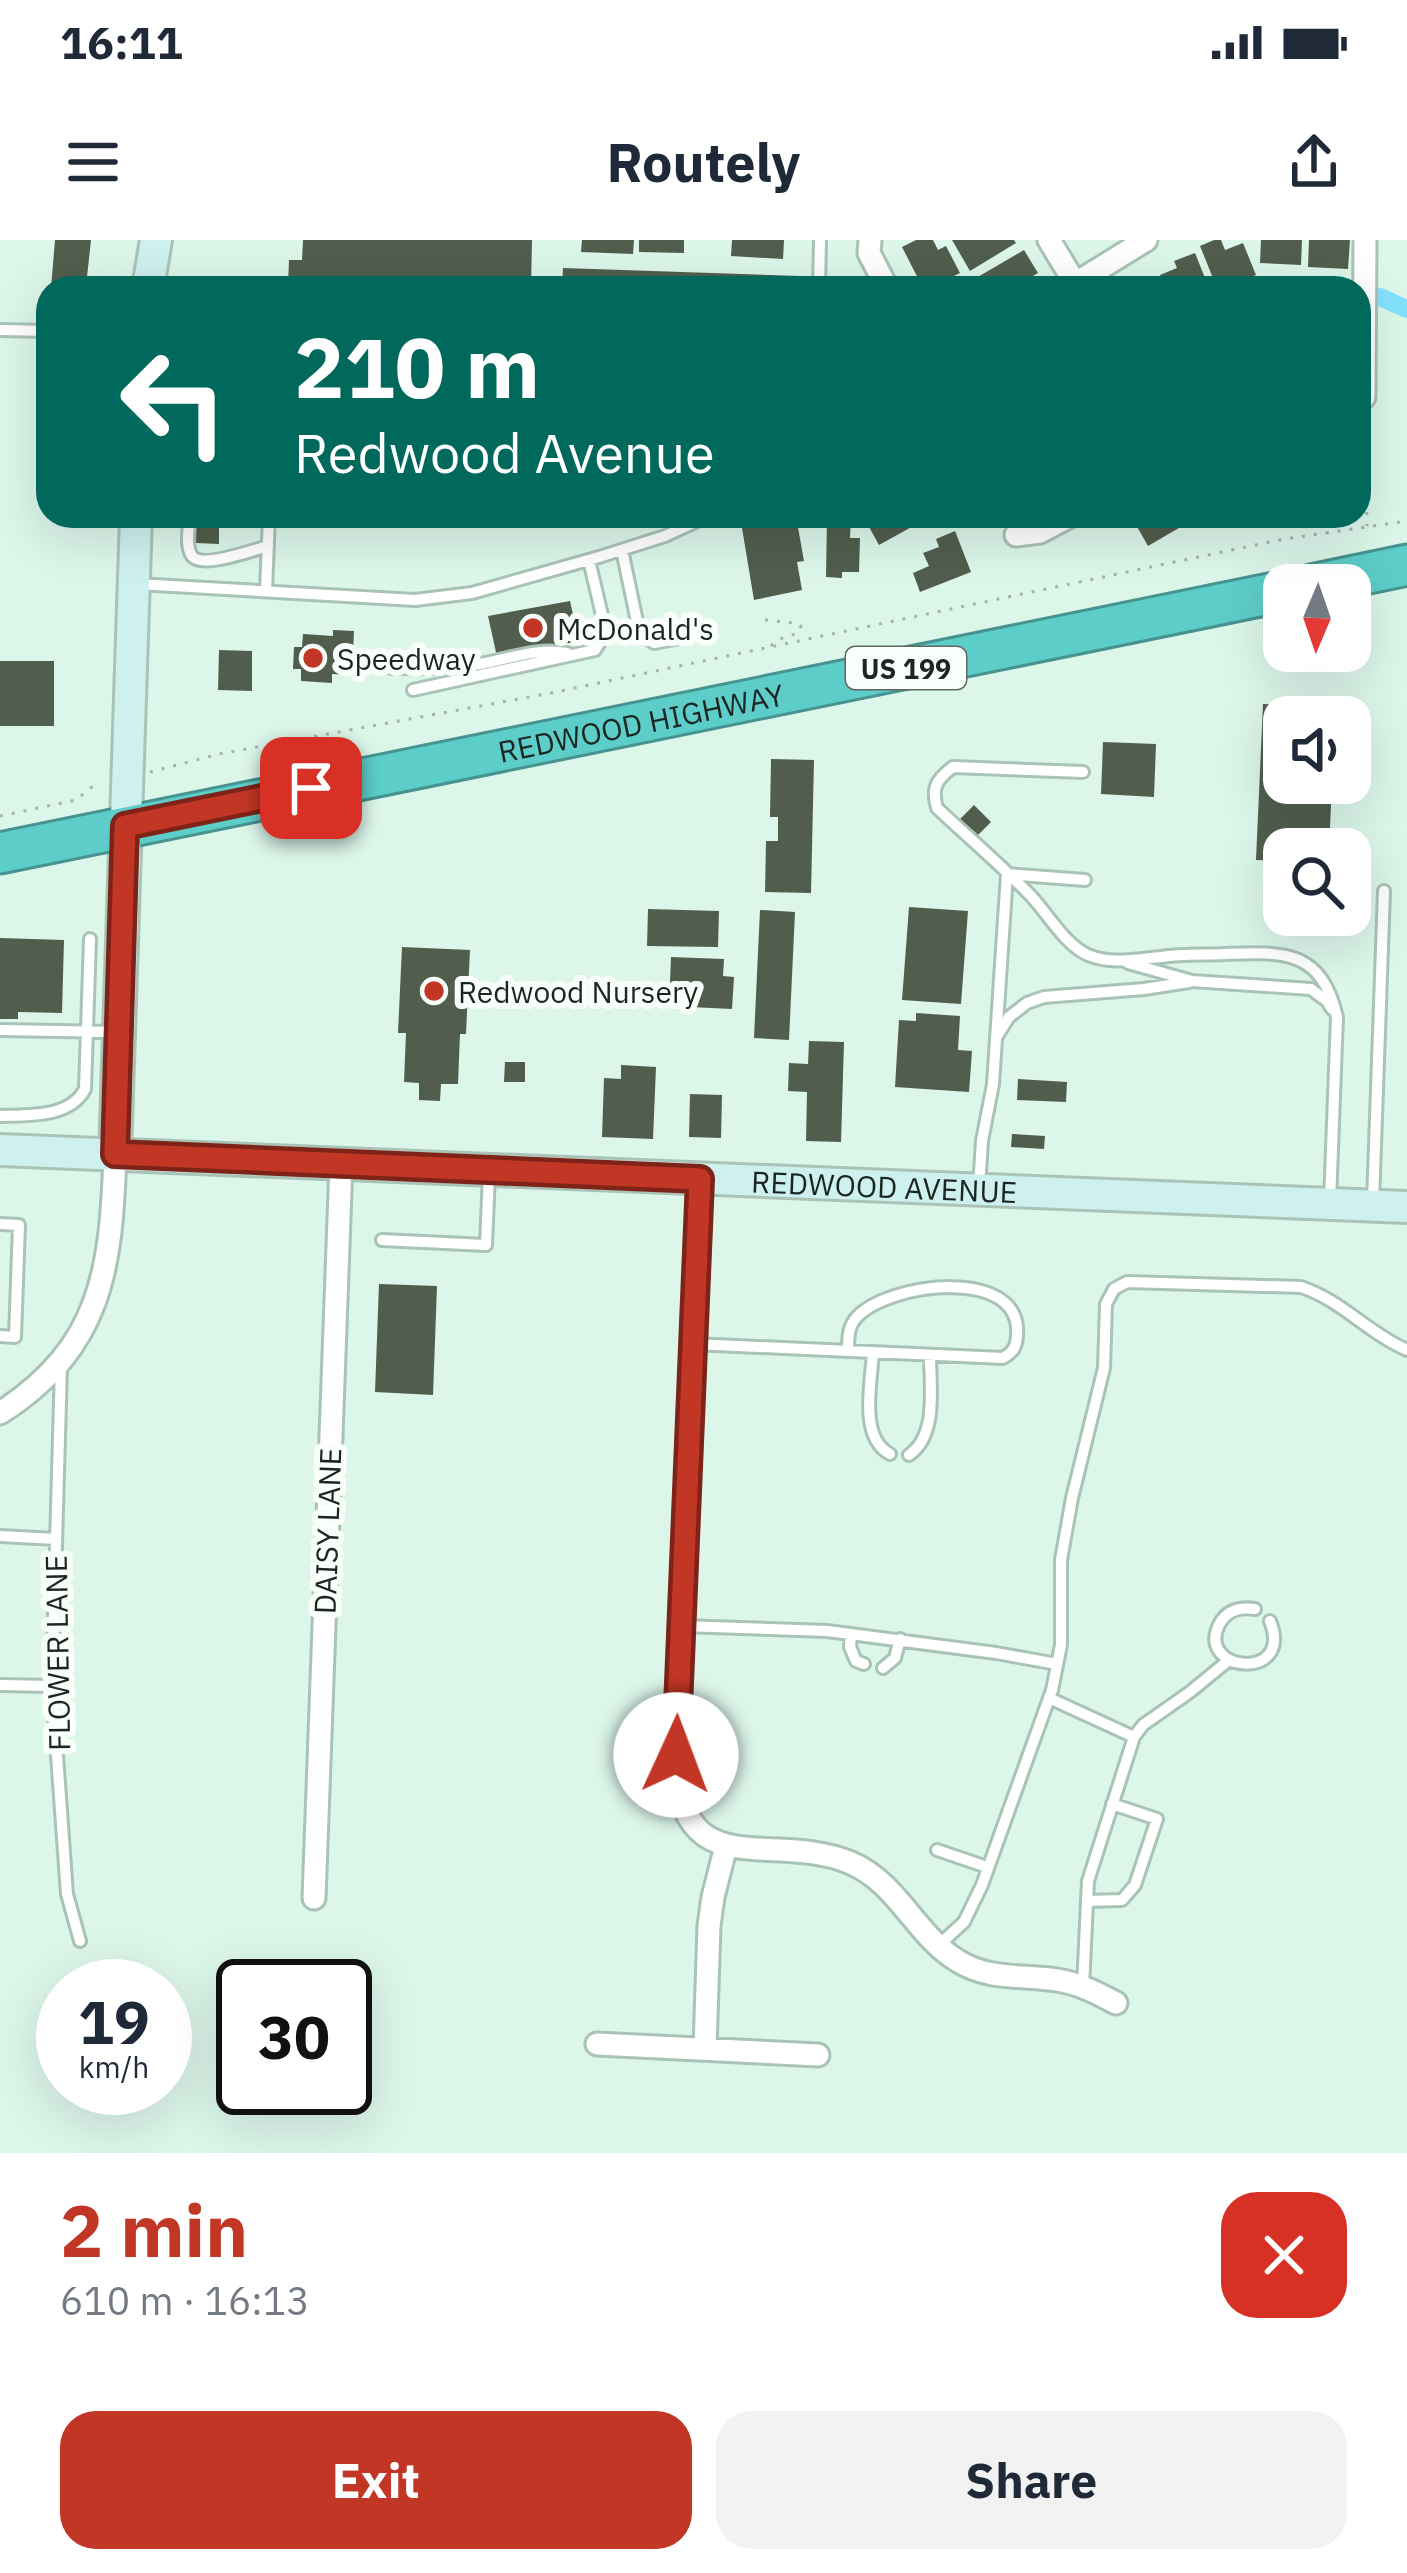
<!DOCTYPE html>
<html lang="en">
<head>
<meta charset="utf-8">
<style>
	body { margin:0; font-family:"IBM Plex Sans",sans-serif; background:#f2f2f3; color:#1f2937; height:100vh; display:flex; flex-direction:column; font-size:45px; white-space:nowrap }
	* { box-sizing:border-box; margin:0 }
	p { font-size:39px; color:#747a83 }
	.icon { flex:none; width:66px; height:66px; fill:none; stroke:currentColor; stroke-width:2; stroke-linecap:round; stroke-linejoin:round }
	.map { position:relative; height:1913px; overflow:hidden }
	.details { display:flex; flex-direction:column; background:#fff; flex:1 }
	.details>* { flex:none }
	.banner { position:absolute; left:36px; top:36px; width:1335px; height:252px; border-radius:36px; box-shadow:0 12px 48px #0002; background:#00695c; color:#fff; overflow:hidden }
	.needle { width:78px; rotate:182deg }
	.controls { position:absolute; left:1263px; top:324px; display:grid; gap:24px }
	.controls a { display:grid; place-items:center; width:108px; height:108px; border-radius:24px; background:#fff; box-shadow:0 12px 48px #0002; font-size:60px }
	.speed { position:absolute; left:36px; top:1719px; display:flex; gap:24px; font-size:60px; font-weight:700; text-align:center }
	.speed>* { display:grid; place-content:center; width:156px; height:156px; border-radius:50%; background:#fff; box-shadow:0 12px 48px #0002; line-height:1 }
	.speed small { font-size:30px; font-weight:400 }
	.speed .limit { border:6px solid #111; border-radius:18px; background:#fff; color:#111 }
	.pin { position:absolute; display:grid; place-items:center; width:102px; height:102px; color:#fff; margin:-51px; border-radius:24px; box-shadow:0 6px 18px #0006 }
	.me { position:absolute; width:132px; margin:-66px; rotate:2deg; stroke-linejoin:round; filter:drop-shadow(0 0 9px #0008) }
	.turn { display:flex; align-items:center; gap:42px; height:252px; padding:0 60px; font-size:54px }
	.turn .icon { width:156px; height:156px; stroke-width:2.5 }
	.turn b { display:block; font-size:84px; line-height:102px }
	.round { display:grid; place-items:center; flex:none; width:126px; height:126px; border-radius:36px; background:#f2f2f3 }
	.headline { display:flex; align-items:center; justify-content:space-between; height:204px; padding:0 60px }
	h1 { font-size:72px; font-weight:700; line-height:90px; color:#c23625 }
	.button { display:flex; gap:24px; margin-top:auto; padding:24px 60px }
	.button a { flex:1; height:138px; border-radius:36px; background:#c23625; color:#fff; font-size:48px; font-weight:700; line-height:138px; text-align:center }
	.button a+a { background:#f2f2f3; color:#1f2937 }
	.status { display:flex; justify-content:space-between; align-items:center; height:84px; padding:0 60px; background:#fff; direction:ltr }
	.status svg { height:33px; fill:currentColor }
	header { display:flex; justify-content:space-between; align-items:center; height:156px; padding:0 60px; background:#fff; font-size:54px; font-weight:700 }
	.map>svg:first-child { display:block }
	.lines { fill:none; stroke-linecap:round; stroke-linejoin:round }
	.canal { stroke:#84e1fe; stroke-width:18 }
	.building { fill:#515e4d }
	.lane-casing { stroke:#aac3b7; stroke-width:16 }
	.street-casing { stroke:#aac3b7; stroke-width:27 }
	.secondary-casing { stroke:#aac3b7; stroke-width:36 }
	.highway-casing { stroke:#46938f; stroke-width:45 }
	.path { stroke:#a0b5ab; stroke-width:3; stroke-dasharray:3 9; stroke-linecap:butt }
	.lane { stroke:#fff; stroke-width:10 }
	.street { stroke:#fff; stroke-width:21 }
	.secondary { stroke:#cef0ef; stroke-width:30 }
	.highway { stroke:#5dcdca; stroke-width:39 }
	.route-casing { stroke:#7e2318; stroke-width:30 }
	.route { stroke:#c23625; stroke-width:21 }
	.poi-dot { fill:#c23625; stroke:#f9fefb; stroke-width:4.5 }
	.labels { text-anchor:middle; dominant-baseline:central; stroke-width:12; stroke-linejoin:round; paint-order:stroke }
	.shield { fill:#f9fefb; stroke:#5e6762; stroke-width:3 }
	.shield-label { font-size:27px; font-weight:bold; fill:#1c2621 }
	.poi-label { font-size:30px; fill:#1c2621; stroke:#f9fefb; text-anchor:start }
	.street-label { font-size:30px; fill:#1c2621; stroke:#f9fefb }
</style>
</head>
<body>
<div class="status"><b>16:11</b><svg viewBox="0 0 49 12"><path d="M0 12V9h3v3zM5 12V6h3v6zM10 12V3h3v9zM15 12V0h3v12zM26 1h20v11H26zM47 4h2v5h-2z"/></svg></div>
<header><svg class="icon" aria-label="menu" viewBox="0 0 24 24"><path d="M4 6h16M4 12h16M4 18h16"/></svg>Routely<svg class="icon" aria-label="share" viewBox="0 0 24 24"><path d="M12 15V3M7 8l5-5 5 5M5 13v7h14v-7"/></svg></header>
<div class="map">
<svg width="1407" height="1913" viewBox="0 0 1407 1913">
	<rect width="100%" height="100%" fill="#dcf6ea"/>
	<g class="lines">
		<path class="canal" d="M1380 57 1407 69"/>
	</g>
	<path class="building" d="M55 0H91L87 37H84L83 48H51Z
		M303 0H532L531 48H300V46L288 45 289 20H302Z
		M582 0H634L633 14 581 12Z
		M639 0H684V13L639 12Z
		M732 0H784L783 19 731 16Z
		M916 0H933L938 10 946 6 960 33 930 48H923L902 7Z
		M952 0H1014L1016 3 970 31Z
		M1214 0H1221L1225 10 1243 3 1256 35 1217 48 1200 6Z
		M1261 0H1302L1301 25 1260 23Z
		M1309 0H1350L1348 29 1308 27Z
		M1024 10 1038 33 1012 48H981L976 38Z
		M1195 13 1209 48H1165L1160 35 1177 28 1174 21Z
		M563 28 800 36V48H562Z
		M196 276H219V304L196 303Z
		M740 276H796L804 321 797 322 802 350 754 360Z
		M827 276H851L850 298H860L859 332H842V338L826 337Z
		M863 276H910L915 285 879 305Z
		M1131 276H1188L1191 281 1148 306Z
		M955 291 971 332 920 352 913 333 929 326 923 313 939 307 936 299Z
		M570 361 579 401 497 417 488 376Z
		M333 390 354 391 352 435 332 434V443L301 441V429H293L294 407H302L303 394 333 396Z
		M219 410 252 411V451L218 450Z
		M0 421H54V486H0Z
		M1263 464 1335 467V477H1284V543H1332L1329 609H1284V621L1256 620Z
		M1103 502 1156 504 1154 557 1101 554Z
		M771 519 814 520 811 653 765 652 766 601H778V577H770Z
		M974 565 991 582 977 596 960 579Z
		M909 667 968 671 961 764 902 760Z
		M648 669 719 671 718 707 647 706Z
		M760 670 795 672 789 800 754 798Z
		M0 698 64 700 62 773 18 772V779H0Z
		M402 707 470 710 466 794H460L458 844H441L440 861 419 860V843L404 842 406 793H398Z
		M671 717 724 719 723 736 734 737 732 769 669 766Z
		M916 773 960 776 958 810 972 811 969 852 895 847 899 780 916 781Z
		M809 801 844 802 841 902 806 901 807 852 788 851 789 823 808 824Z
		M505 822H525V842H504Z
		M621 825 656 827 653 899 602 897 604 838 621 839Z
		M1018 839 1067 842 1066 862 1017 860Z
		M690 854 722 855 721 898 689 897Z
		M1012 894 1045 896 1044 909 1011 907Z
		M379 1044 437 1046 433 1155 375 1152Z"/>
	<g class="lines">
		<defs>
			<path id="lane" d="M819 48 820 0
				M0 90 48 91
				M190 276C189 287 185 306 192 316 202 329 253 310 268 306
				M622 310 639 391 654 403 685 397
				M137 344 415 360 472 353 599 317 665 296 708 276
				M266 351 269 276
				M392 428C422 428 451 429 480 424 509 419 538 407 567 413
				M413 450 595 410 606 392 589 320
				M1083 532 953 527C937 539 931 547 937 568 968 597 1001 625 1031 656 1048 674 1065 705 1088 715 1112 725 1137 719 1161 717 1182 714 1204 715 1225 714 1284 712 1321 709 1337 777L1330 961
				M1007 634 1085 640
				M1128 723 1192 741 1311 749 1327 761 1332 769
				M0 790 116 792
				M997 796 1009 777 1027 763 1044 757 1144 749 1189 742
				M0 876C28 875 70 878 85 849L90 699
				M979 947 982 901 993 844 1007 634
				M1373 962 1384 651
				M0 984 19 985 15 1097 0 1096
				M382 1000 486 1005 489 934
				M693 1104 1003 1118C1013 1112 1016 1108 1017 1096 1023 1025 888 1043 857 1077 848 1086 848 1098 848 1111
				M873 1113C871 1143 859 1198 890 1214
				M61 1126 52 1446 67 1654 80 1701
				M909 1215C938 1195 930 1147 930 1115
				M0 1296 56 1299
				M1255 1369C1241 1367 1228 1369 1220 1383 1193 1432 1295 1443 1270 1381
				M681 1386 827 1391 996 1413 1057 1424
				M851 1394 850 1407 856 1421 864 1424
				M883 1428 895 1418 900 1399
				M0 1445 52 1446
				M1049 1458 1134 1497
				M937 1610 987 1627
				M1087 1661 1122 1660 1135 1645 1157 1579 1112 1564
				M939 1705 964 1682 982 1645 1052 1450 1061 1405V1320L1072 1258 1104 1128 1106 1064 1114 1049 1127 1042 1301 1047C1341 1060 1368 1093 1407 1110
				M1083 1747 1088 1641 1134 1497 1143 1485 1190 1452 1229 1420"/>
			<path id="street" d="M870 0 869 13 887 48
				M1049 0 1078 48
				M1068 48 1146 0
				M1359 157H1364L1365 0
				M1016 295 1040 292 1070 276
				M701 939 676 1515C678 1649 771 1589 851 1623 898 1643 916 1696 958 1721 988 1740 1023 1735 1057 1740 1078 1743 1097 1753 1116 1763
				M0 1173C103 1107 111 1028 115 914
				M314 1658 341 924
				M597 1804 818 1815
				M705 1809 709 1686 713 1657 726 1606"/>
			<g id="secondary">
				<path d="M148 48 156 0"/>
				<path id="s1" d="M0 910 1407 967"/>
				<path d="M115 914 136 276"/>
			</g>
			<g id="highway">
				<path d="M1311 345 1407 325"/>
				<path id="s2" d="M0 613 1284 351"/>
			</g>
		</defs>
		<use href="#lane" class="lane-casing"/>
		<use href="#street" class="street-casing"/>
		<use href="#secondary" class="secondary-casing"/>
		<use href="#highway" class="highway-casing"/>
		<path class="path" d="M1365 176 1367 286
			M765 380 794 383 801 386 798 393 780 399 769 407
			M150 532 219 514 551 453 1284 299 1407 281
			M0 576 76 560 92 547 100 545"/>
		<use href="#lane" class="lane"/>
		<use href="#street" class="street"/>
		<use href="#secondary" class="secondary"/>
		<use href="#highway" class="highway"/>
	</g>
	<g class="lines">
		<defs>
			<path id="route" d="M311 548 125 586 115 914 700 939 676 1515"/>
		</defs>
		<use href="#route" class="route-casing"/>
		<use href="#route" class="route"/>
	</g>
	<g class="poi-dot">
		<circle cx="533" cy="388" r="12"/>
		<circle cx="313" cy="418" r="12"/>
		<circle cx="434" cy="751" r="12"/>
	</g>
	<g class="labels">
		<rect class="shield" x="846" y="407" width="120" height="42" rx="9"/>
		<g class="shield-label">
			<text x="906" y="428">US 199</text>
		</g>
		<g class="poi-label">
			<text x="557" y="388">McDonald's</text>
			<text x="337" y="418">Speedway</text>
			<text x="458" y="751">Redwood Nursery</text>
		</g>
		<g class="street-label">
			<text stroke="none"><textPath href="#s2" startOffset="654">REDWOOD HIGHWAY</textPath></text>
			<text stroke="none"><textPath href="#s1" startOffset="885">REDWOOD AVENUE</textPath></text>
			<text transform="translate(327 1291) rotate(-88)">DAISY LANE</text>
			<text transform="translate(57 1413) rotate(-91)">FLOWER LANE</text>
		</g>
	</g>
</svg>
<div class="controls">
<a><svg class="needle" viewBox="-14 -14 28 28"><path d="M0-13l5 13h-10z" fill="#e53935"/><path d="M0 13l5-13h-10z" fill="#747a83"/></svg></a>
<a><svg class="icon" aria-label="sound" viewBox="0 0 24 24"><path d="M4 9h4l5-4v14l-5-4H4zM17 9q2 3 0 6"/></svg></a>
<a><svg class="icon" aria-label="search" viewBox="0 0 24 24"><circle cx="10" cy="10" r="6"/><path d="M15 15l6 6"/></svg></a>
</div>
<div class="speed"><div>19<small>km/h</small></div><div class="limit">30</div></div>
<div class="pin" style="left:311px;top:548px;background:#d93025"><svg class="icon" aria-label="arrive" viewBox="0 0 24 24"><path d="M6 21V4h12l-3 4 3 4H6"/></svg></div>
<svg class="me" style="left:676px;top:1515px" viewBox="-20 -20 40 40"><circle r="19" fill="#fff"/><path d="M0-13L10 11 0 6-10 11z" fill="#c23625"/></svg>
<div class="banner">
<div class="turn"><svg class="icon" aria-label="left" viewBox="0 0 24 24"><path d="M17 20v-9H6M10 6l-5 5 5 5"/></svg><div><b>210 m</b>Redwood Avenue</div></div>
</div>
</div>
<section class="details">
<div class="headline"><div><h1>2 min</h1><p>610 m · 16:13</p></div><a class="round" style="background:#d93025;color:#fff"><svg class="icon" aria-label="close" viewBox="0 0 24 24"><path d="M6 6l12 12M18 6L6 18"/></svg></a></div>
<div class="button"><a>Exit</a><a>Share</a></div>
</section>
</body>
</html>
